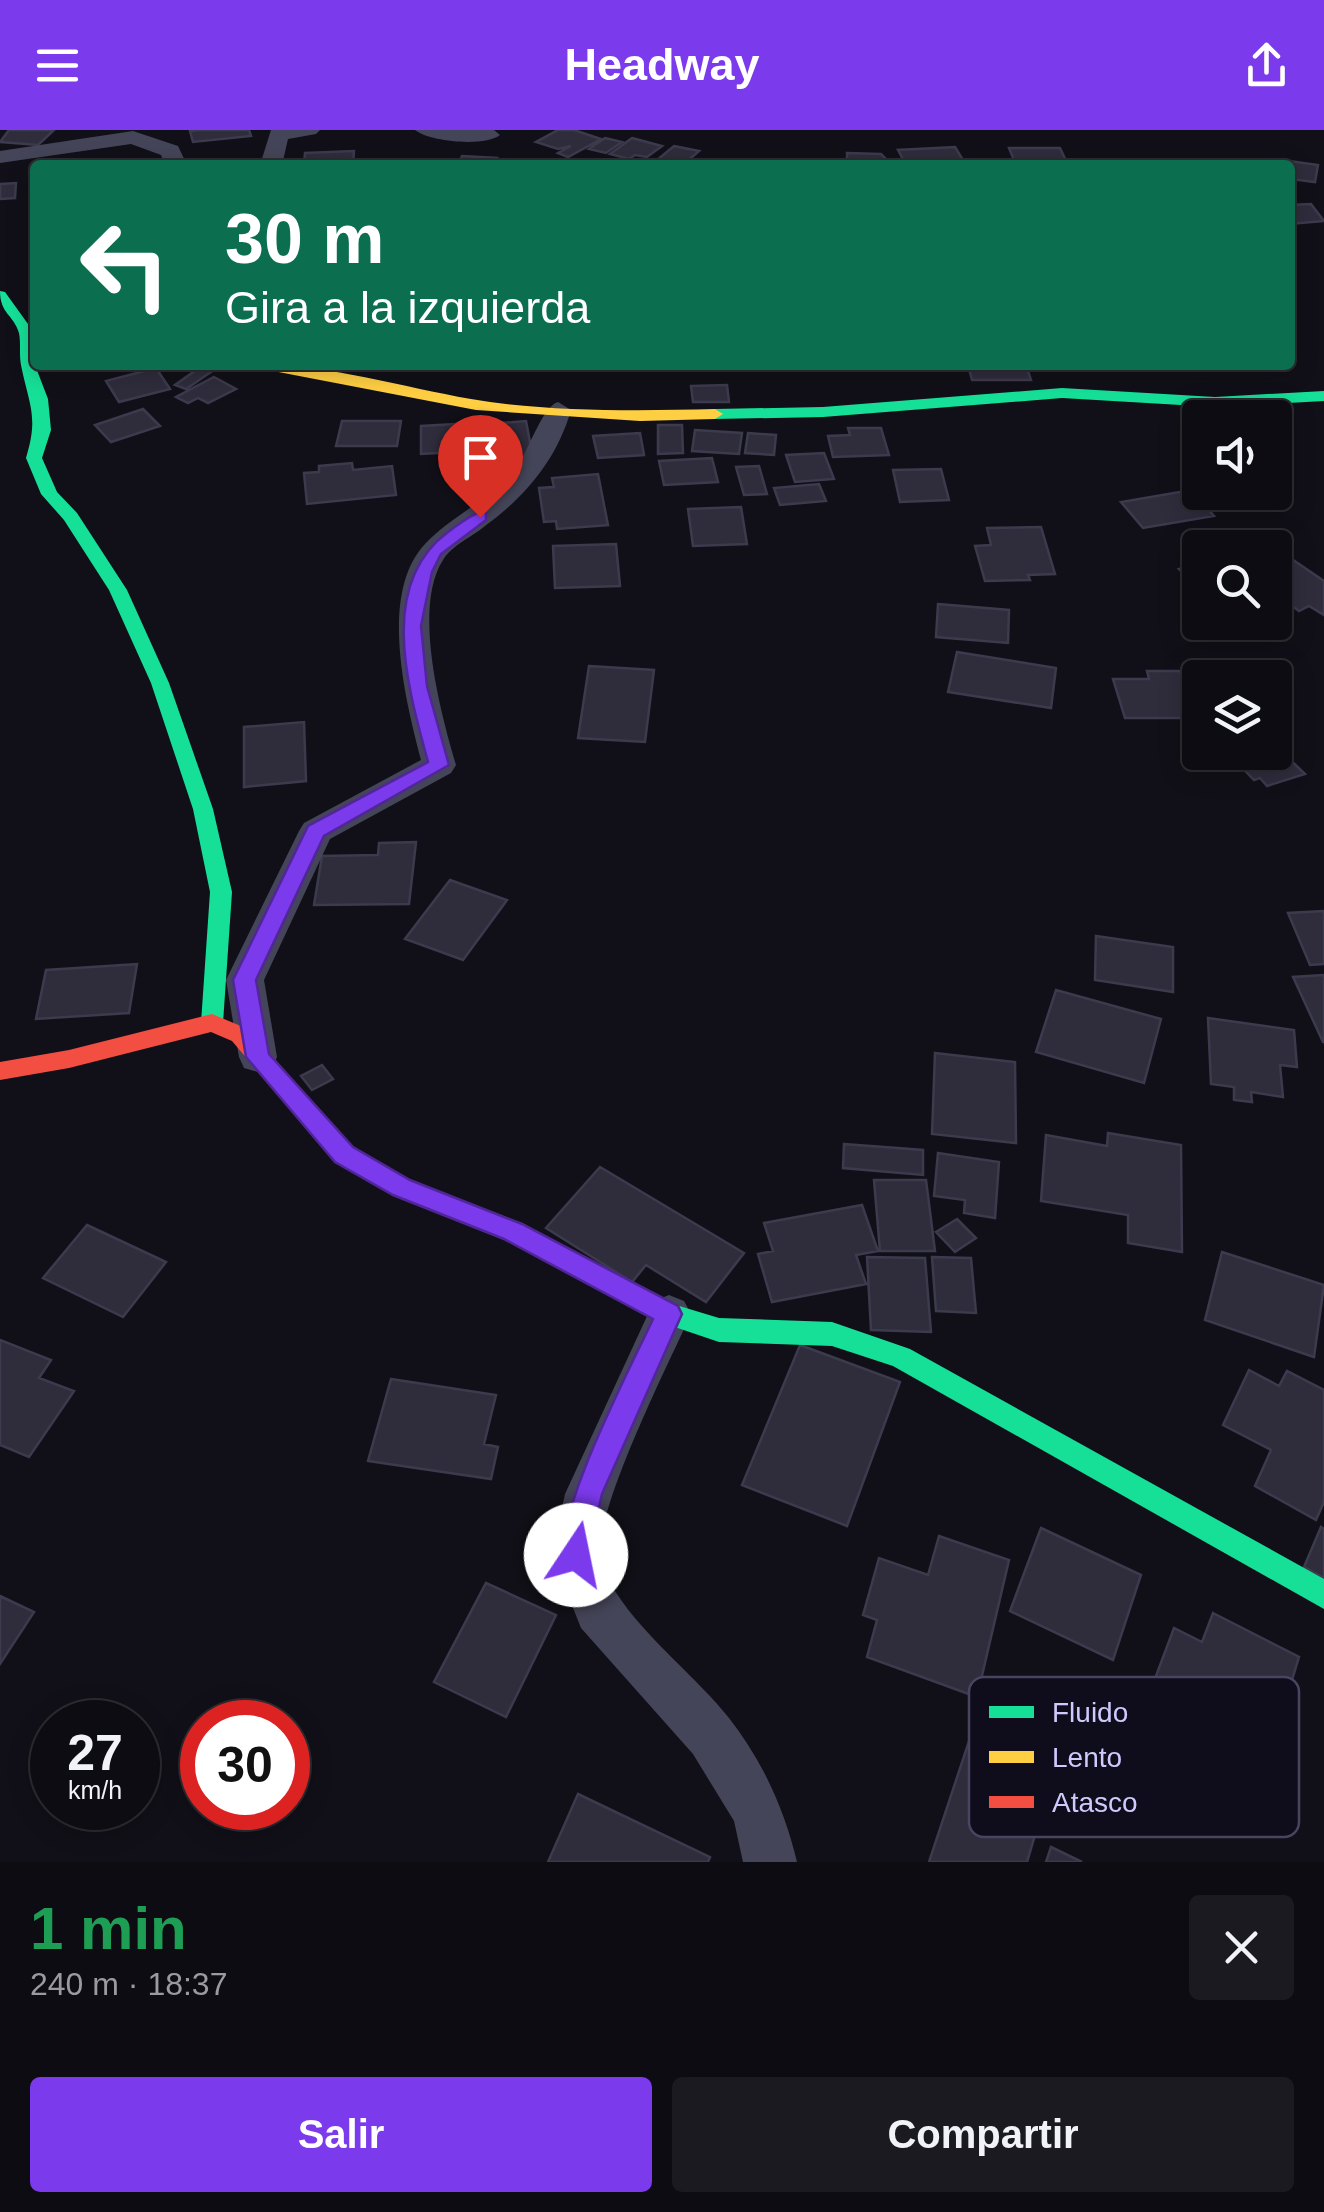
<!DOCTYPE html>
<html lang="es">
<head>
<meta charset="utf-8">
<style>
	body { margin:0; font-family:Arial,sans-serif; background:#1b1a20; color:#f1f3f6; height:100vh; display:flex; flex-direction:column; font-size:38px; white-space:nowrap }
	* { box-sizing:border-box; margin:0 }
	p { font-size:32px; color:#9a9b9f }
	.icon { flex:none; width:55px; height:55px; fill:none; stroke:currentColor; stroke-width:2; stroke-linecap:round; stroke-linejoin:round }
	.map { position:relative; height:1732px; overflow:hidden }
	.side { display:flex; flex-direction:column; background:#0d0c12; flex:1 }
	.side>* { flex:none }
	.top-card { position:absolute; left:30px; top:30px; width:1265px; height:210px; border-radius:10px; box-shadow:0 5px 25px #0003,0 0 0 2px #2d2c32; background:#0b6e4f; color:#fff; overflow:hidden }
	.fabs { position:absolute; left:1182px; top:270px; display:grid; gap:20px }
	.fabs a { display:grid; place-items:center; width:110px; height:110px; border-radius:10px; background:#0d0c12; box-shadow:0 5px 25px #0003,0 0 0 2px #2d2c32; font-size:50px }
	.speed { position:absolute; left:30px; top:1570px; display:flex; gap:20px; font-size:50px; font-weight:700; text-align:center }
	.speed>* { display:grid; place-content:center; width:130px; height:130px; border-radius:50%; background:#0d0c12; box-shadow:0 5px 25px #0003,0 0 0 2px #2d2c32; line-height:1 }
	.speed small { font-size:25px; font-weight:400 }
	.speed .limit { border:15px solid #d22; background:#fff; color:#111 }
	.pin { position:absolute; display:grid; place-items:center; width:85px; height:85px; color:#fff; margin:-102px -42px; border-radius:50% 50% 50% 0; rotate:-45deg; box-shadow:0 0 10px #0007 }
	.pin .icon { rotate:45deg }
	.me { position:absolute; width:110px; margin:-55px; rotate:11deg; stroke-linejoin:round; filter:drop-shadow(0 0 8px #0008) }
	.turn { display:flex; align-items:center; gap:35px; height:210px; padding:0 30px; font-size:45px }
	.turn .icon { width:130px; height:130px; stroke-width:2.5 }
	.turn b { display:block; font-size:70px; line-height:85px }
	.round { display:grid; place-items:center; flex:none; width:105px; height:105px; border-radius:10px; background:#1b1a20 }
	.head { display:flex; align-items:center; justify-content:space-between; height:170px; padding:0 30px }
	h1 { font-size:60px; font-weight:700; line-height:75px; color:#1e9e55 }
	.button { display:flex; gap:20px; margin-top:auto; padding:20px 30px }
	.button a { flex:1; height:115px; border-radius:10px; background:#7c3aed; color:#fff; font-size:40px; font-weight:700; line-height:115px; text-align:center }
	.button a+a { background:#1b1a20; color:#f1f3f6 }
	header { display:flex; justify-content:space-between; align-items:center; height:130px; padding:0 30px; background:#7c3aed; color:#fff; font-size:45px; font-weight:700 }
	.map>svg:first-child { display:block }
	.building { fill:#2f2c3c; stroke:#3c3a4d; stroke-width:2.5 }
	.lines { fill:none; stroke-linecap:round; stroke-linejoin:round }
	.street { fill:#454559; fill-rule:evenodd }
	.fast { fill:#16e098; fill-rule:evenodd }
	.slow { fill:#ffcf43; fill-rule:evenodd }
	.jam { fill:#f24e42; fill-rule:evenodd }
	.route { fill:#7c3aed; stroke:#51269a; stroke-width:2.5 }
	.key { fill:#0f0c1c; stroke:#494560; stroke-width:2.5 }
	.key-label { font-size:28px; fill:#cfcafd }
</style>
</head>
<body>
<header><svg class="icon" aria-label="menu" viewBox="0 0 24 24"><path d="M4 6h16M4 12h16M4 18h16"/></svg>Headway<svg class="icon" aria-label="share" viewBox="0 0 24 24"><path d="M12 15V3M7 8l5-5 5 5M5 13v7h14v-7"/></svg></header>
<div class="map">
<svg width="1324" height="1732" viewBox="0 0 1324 1732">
	<rect width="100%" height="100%" fill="#111018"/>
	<path class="building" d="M9 0H54L38 15 0 12Z
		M200 0H249L251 6 193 12 190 1Z
		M558 0H574L601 9 568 27 558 23 571 16 558 19 536 12Z
		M605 8 622 12 606 23 589 19Z
		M632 8 662 16 647 27 635 25 629 29 610 24Z
		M674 16 699 21 683 35H651Z
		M955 17 966 35H906L898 20Z
		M1009 18H1060L1068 35H1016Z
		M354 21 353 35H304L305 23Z
		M847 23 881 24 892 35H847Z
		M462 26 497 28 494 35H458Z
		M1282 30 1318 35 1315 52 1290 49V35H1281Z
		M16 53 15 68 0 69V54Z
		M1311 74 1324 91 1290 94V75Z
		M968 235H1026L1031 250H972Z
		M156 238 170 259 119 272 106 251Z
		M199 238 211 242 186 259 175 255Z
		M214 247 236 259 208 273 198 268 188 273 176 267Z
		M727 255 729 272H693L691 256Z
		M143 279 160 296 111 312 95 295Z
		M342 291H401L397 316H336Z
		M526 291 533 328 497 331 491 294Z
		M473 293 475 321 421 324V296Z
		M658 295H682L683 323 658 324Z
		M848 298H881L889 325 833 327 828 306 850 305Z
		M695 300 742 303 739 324 692 321Z
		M640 303 644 325 598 328 593 306Z
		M748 303 776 305 774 325 745 323Z
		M824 323 834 349 795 352 786 325Z
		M712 328 718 352 664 355 659 331Z
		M352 333 353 340 392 336 396 365 307 374 304 343 319 342V336Z
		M759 336 767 364 744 365 736 337Z
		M941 339 949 370 900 372 893 340Z
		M598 344 608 395 557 399 556 391 544 392 539 358 554 357 552 348Z
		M819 354 826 371 780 375 774 358Z
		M1191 360 1214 386 1143 398 1121 372Z
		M741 377 747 414 693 416 688 379Z
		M1041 397 1055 444 1028 445 1030 450 985 451 975 416 991 415 987 398Z
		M616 414 620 456 555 458 553 416Z
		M1277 419 1324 451V485L1309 476 1299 481 1277 465 1288 460 1275 452Z
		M1200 434V461L1179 439Z
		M938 474 1009 480 1008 513 936 507Z
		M957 522 1056 538 1051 578 948 562Z
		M589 536 654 540 645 612 578 608Z
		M1147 541H1180L1185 558H1200V588H1125L1113 549H1149Z
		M304 592 306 651 244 657V597Z
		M1275 615 1305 644 1267 656 1260 648 1254 650 1227 622H1275Z
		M416 712 409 774 314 775 322 726 378 725 379 713Z
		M450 750 507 770 463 830 405 809Z
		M1324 781V834L1310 835 1288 783Z
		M1096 806 1173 817V862L1095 850Z
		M137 834 129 883 36 889 46 840Z
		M1324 845V912H1323L1293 847Z
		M1056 860 1161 889 1144 953 1036 922Z
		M1208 888 1294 900 1297 937 1280 935 1283 967 1251 962 1252 972 1234 970V957L1211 954Z
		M935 923 1015 932 1016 1013 932 1004Z
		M322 935 333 949 312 960 301 946Z
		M1108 1003 1181 1015 1182 1122 1128 1113V1085L1041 1071 1046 1005 1107 1016Z
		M844 1014 923 1020V1045L843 1038Z
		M938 1023 999 1032 995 1088 964 1083 965 1070 934 1066Z
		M600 1037 744 1123 706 1172 646 1135 632 1152 546 1098Z
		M874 1050H926L935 1121H880Z
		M862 1075 878 1121 856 1125 866 1154 772 1172 758 1124 773 1121 764 1093Z
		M957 1089 976 1108 955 1122 936 1102Z
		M87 1095 166 1132 123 1187 43 1148Z
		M1222 1122 1324 1155 1314 1227 1205 1190Z
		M867 1127 925 1128 931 1202 871 1200Z
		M932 1127 971 1128 976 1183 936 1181Z
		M0 1210 51 1230 39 1248 74 1261 29 1327 0 1315Z
		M800 1215 900 1252 847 1396 742 1355Z
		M1249 1240 1279 1256 1287 1241 1324 1260V1372L1316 1390 1255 1356 1271 1320 1223 1295Z
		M391 1249 496 1265 484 1314 498 1317 491 1349 368 1331Z
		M1321 1397 1324 1399V1448L1304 1437Z
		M1041 1398 1141 1445 1113 1530 1010 1481Z
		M939 1406 1009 1430 977 1567 867 1527 877 1490 863 1485 879 1428 928 1445Z
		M486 1453 556 1485 506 1587 434 1552Z
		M0 1466 34 1482 0 1534Z
		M1213 1483 1299 1527 1264 1642 1144 1578 1174 1498 1202 1512Z
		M978 1584 1060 1621 1027 1732H929Z
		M578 1664 710 1727 708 1732H548Z
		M1051 1717 1082 1732H1046Z"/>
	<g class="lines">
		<path class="street" d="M271 0H320L316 4 288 9 282 35H260Z
			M415 0H494L500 5C485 17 430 12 415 0Z
			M133 1 178 16 187 35H165L161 25 131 14 0 33V21Z
			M558 272 571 280C557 329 526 366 485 396 472 407 452 415 443 430 412 478 441 584 456 635L451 643 330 709 264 850 277 927 272 938 258 942 244 938 239 927 226 850 299 701 304 693 421 630C406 572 378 464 425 414 450 387 487 372 514 340 528 324 542 276 558 272Z
			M669 1165 684 1171 691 1184C670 1231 593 1383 601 1427 611 1482 695 1543 729 1588 763 1632 784 1678 797 1732H743L734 1691 693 1624 581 1498 552 1425 565 1364 654 1171Z"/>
		<path class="fast" d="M0 161 5 162 33 201 35 235 48 269 51 300 42 328 57 362 77 383 127 460 169 553 213 679 232 762 223 893 220 899H204L201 893 210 762 193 679 151 553 109 460 64 390 41 364 26 328C39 286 29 275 21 235 19 225 21 213 19 203 14 185 0 184 0 161Z
			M1062 258 1215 267 1324 261V271L1215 277 1062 268 823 287 715 289 707 284 715 279 823 277Z
			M328 996 337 999 353 1017 410 1050 522 1093 676 1175 719 1188 832 1192 910 1219 1324 1449V1479L893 1236 832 1216 719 1212 660 1192 504 1109 392 1064 335 1031 316 1006 319 999Z"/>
		<path class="slow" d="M260 235C331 235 402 257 471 269 545 282 639 281 715 279L723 284 715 289 640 291 476 280 268 240Z"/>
		<path class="jam" d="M212 884 248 899 337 999 340 1006 337 1013 328 1016 319 1013 232 911 211 902 69 938 0 950V932L69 920Z"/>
	</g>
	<path class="route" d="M480 382 486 383V390L441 424 432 442 421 496 427 556 449 635 324 706 256 850 269 924 353 1017 410 1050 522 1094 678 1176 682 1184 602 1364 586 1435 576 1439 566 1435C548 1393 632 1235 653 1189L504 1109 393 1065 335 1032 246 927 233 850 308 696 428 632C409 561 376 455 448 402 458 395 468 386 480 382Z"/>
	<rect x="969" y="1547" width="330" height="160" rx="15" class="key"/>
	<rect x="989" y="1576" width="45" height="12" fill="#16e098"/>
	<rect x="989" y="1621" width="45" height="12" fill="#ffcf43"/>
	<rect x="989" y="1666" width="45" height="12" fill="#f24e42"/>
	<g class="key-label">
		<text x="1052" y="1592">Fluido</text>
		<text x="1052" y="1637">Lento</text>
		<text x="1052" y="1682">Atasco</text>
	</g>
</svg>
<div class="fabs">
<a><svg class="icon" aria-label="sound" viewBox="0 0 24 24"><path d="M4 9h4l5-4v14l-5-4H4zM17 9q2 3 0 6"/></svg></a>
<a><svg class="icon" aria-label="search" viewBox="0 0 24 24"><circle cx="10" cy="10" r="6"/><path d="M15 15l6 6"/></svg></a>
<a><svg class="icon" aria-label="layers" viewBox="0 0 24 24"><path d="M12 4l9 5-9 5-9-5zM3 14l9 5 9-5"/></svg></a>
</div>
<div class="speed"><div>27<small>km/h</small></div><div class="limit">30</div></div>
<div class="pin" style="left:480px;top:387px;background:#d93025"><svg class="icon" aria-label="arrive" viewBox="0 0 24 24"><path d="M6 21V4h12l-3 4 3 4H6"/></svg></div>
<svg class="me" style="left:576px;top:1425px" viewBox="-20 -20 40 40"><circle r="19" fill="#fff"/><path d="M0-13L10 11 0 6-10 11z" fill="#7c3aed"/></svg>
<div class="top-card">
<div class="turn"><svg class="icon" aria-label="left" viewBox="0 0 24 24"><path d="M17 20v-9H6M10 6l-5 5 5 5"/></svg><div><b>30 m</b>Gira a la izquierda</div></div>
</div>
</div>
<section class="side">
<div class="head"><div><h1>1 min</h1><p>240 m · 18:37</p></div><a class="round"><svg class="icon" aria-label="close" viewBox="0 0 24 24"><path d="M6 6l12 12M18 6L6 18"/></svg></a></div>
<div class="button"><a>Salir</a><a>Compartir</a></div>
</section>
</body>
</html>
